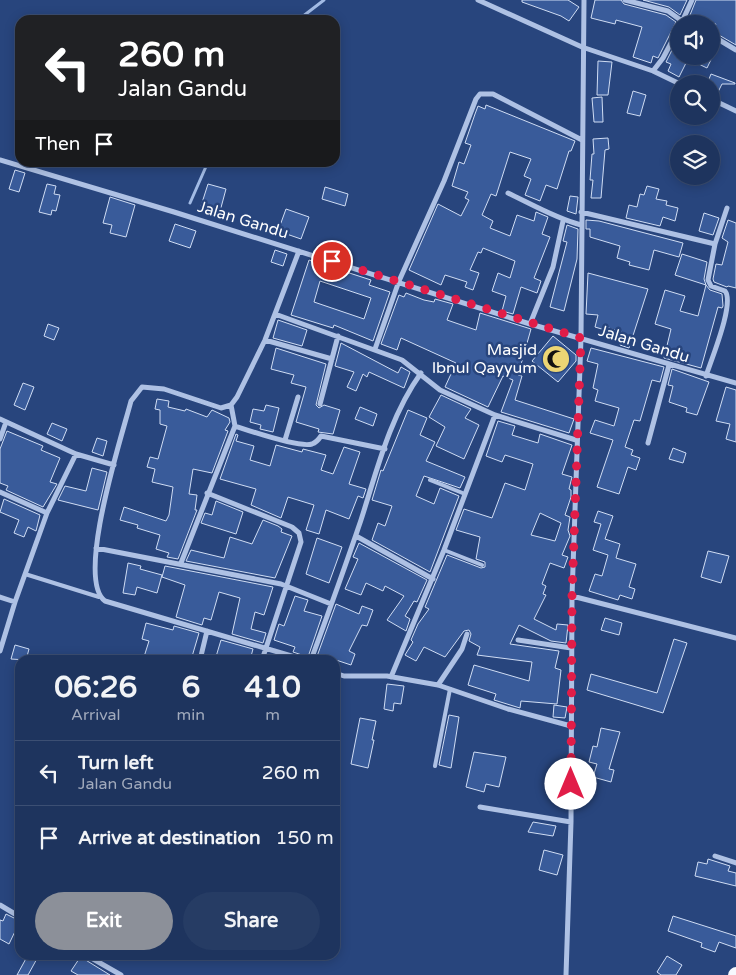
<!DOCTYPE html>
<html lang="en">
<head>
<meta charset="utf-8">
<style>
	body { margin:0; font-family:"Varela Round",sans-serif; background:#263c64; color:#f1f3f6; height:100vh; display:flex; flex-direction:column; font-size:19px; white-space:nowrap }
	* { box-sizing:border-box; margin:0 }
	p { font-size:16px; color:#a1aabc }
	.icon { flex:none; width:28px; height:28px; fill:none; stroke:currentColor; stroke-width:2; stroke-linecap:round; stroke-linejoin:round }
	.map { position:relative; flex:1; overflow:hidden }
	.drawer { position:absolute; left:15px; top:655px; width:325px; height:305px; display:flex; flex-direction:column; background:#1e345e; border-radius:15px; box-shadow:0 2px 12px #0003,0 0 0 1px #3c4f73 }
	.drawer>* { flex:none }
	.top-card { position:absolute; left:15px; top:15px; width:325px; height:152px; border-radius:15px; box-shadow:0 2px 12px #0003,0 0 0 1px #3c4f73; background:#202124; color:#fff; overflow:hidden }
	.tools { position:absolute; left:670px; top:15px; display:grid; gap:10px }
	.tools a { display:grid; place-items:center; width:50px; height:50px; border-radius:50%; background:#1e345e; box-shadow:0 2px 12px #0003,0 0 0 1px #3c4f73; font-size:25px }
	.pin { position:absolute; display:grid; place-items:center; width:42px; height:42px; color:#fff; margin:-21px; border:2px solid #fff; border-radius:50%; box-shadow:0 1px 5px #0007 }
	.me { position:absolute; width:55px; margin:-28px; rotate:0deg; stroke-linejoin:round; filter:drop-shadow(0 0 4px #0008) }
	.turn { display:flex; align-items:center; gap:18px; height:105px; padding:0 20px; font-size:22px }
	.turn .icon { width:65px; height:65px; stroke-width:2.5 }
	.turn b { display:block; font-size:35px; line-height:42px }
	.then { display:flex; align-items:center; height:48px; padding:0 20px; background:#0003; gap:10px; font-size:19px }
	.eta { display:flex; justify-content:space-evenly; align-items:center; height:85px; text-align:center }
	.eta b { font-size:30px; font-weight:700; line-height:35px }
	.button { display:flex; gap:10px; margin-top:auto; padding:10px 20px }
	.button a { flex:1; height:58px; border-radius:30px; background:#8c9099; color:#fff; font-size:20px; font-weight:700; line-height:58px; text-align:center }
	.button a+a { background:#263c64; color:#f1f3f6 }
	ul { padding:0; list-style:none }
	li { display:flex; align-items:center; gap:15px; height:65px; padding:0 20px; border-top:1px solid #3c4f73 }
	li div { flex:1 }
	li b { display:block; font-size:19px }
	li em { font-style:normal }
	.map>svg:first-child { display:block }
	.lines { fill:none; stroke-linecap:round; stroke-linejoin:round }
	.stream { stroke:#a2bbe5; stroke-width:3 }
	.building { fill:#395b9a; stroke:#d0ddf4; fill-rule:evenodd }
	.service { stroke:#aec1e4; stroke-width:4 }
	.minor { stroke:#aec1e4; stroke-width:5 }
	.trunk { stroke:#f6f8fe; stroke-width:14 }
	.route { stroke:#e11d48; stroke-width:9; stroke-dasharray:0 16.2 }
	.labels { text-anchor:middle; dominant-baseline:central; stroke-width:5; stroke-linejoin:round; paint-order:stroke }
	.street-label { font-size:16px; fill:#fff; stroke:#28457d }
	.poi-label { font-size:16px; fill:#fff; stroke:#28457d; text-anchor:end }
</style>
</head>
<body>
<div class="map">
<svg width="736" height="975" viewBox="0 0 736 975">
	<rect width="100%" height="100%" fill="#28457d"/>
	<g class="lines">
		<path class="stream" d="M298 20 324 0
			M190 203 208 162"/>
	</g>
	<path class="building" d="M522 0H568L579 7 569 21 561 16 522 2Z
		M595 0H621L624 4 666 15 676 22 658 58 653 56 651 63 633 57 642 27 616 20 615 24 591 18Z
		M643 0H687L680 15 669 7Z
		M696 0H736V45L712 31 716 24 690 23 688 20Z
		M711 40 718 45 707 68 688 59 679 77 668 71 671 64 666 62 674 46 679 48V56H711Z
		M598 61 612 62 608 95H597Z
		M711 74 735 83V84H722L718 92 711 89V84H707Z
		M633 91 646 95 640 116 627 113Z
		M602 97 603 122H594L592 98Z
		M486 105 575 141 571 151H569L557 189 546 185 540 201 525 195 531 179 524 176 531 159 510 152 496 196 491 194 482 215 493 221 490 228 510 236 517 215 534 221 536 212 548 217 542 234 550 237 534 278 541 281 537 293 521 287 513 314 502 311 506 296 492 291 498 273 510 278 515 261 483 248 481 253 478 252 470 270 479 273 473 290 465 287 467 282 445 275 441 285 409 270 438 204 461 216 469 200 465 198 468 192 452 186 459 162 464 164 471 145 465 143 475 114 478 106 485 109Z
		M608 138 609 149 605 150 601 198H591L593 180H590L592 154H594L593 139Z
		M15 170 25 173 19 192 9 189Z
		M47 184 56 186 54 194 60 195 56 211 52 210 51 215 39 212Z
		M208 184 226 189 219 215 200 209Z
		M647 186 659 189 656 199 667 201 666 205 678 208 675 221 663 217 660 226 626 218 629 205 637 207 640 194 644 195Z
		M325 187 348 194 345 206 322 199Z
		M570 196 578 197 576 214 567 211Z
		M110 197 135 205 126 237 110 233 112 225 103 223Z
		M286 209 309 217 301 239 278 231Z
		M704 213 719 218 713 235 699 231Z
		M586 220 599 221 683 243 679 257 654 250 649 270 629 265 630 262 617 258 620 246 590 237V229H586Z
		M728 220 736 223V288L728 286 727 287 714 282 713 279 716 264 722 265 728 242 722 238Z
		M175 224 196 231 190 248 169 241Z
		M567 225 578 229 577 259 564 311 550 307 567 242 563 241Z
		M275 250 287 254 283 266 271 262Z
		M682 254 707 262 704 279 706 285 675 275Z
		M309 260 371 280 369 285 390 292 373 341 334 325 333 328 291 315ZM320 281 371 298 364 319 314 302Z
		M588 273 648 289 629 348 620 345 624 333 606 327 605 330 595 327 598 315 586 314Z
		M706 285 710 290 722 294 723 306 722 308 718 307 701 368 664 358 671 329 655 324 665 290 685 296 680 311 698 316Z
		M406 293 424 300 434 302 435 299 453 304 447 320 476 330 480 313 531 329 518 375 522 376 515 400 574 419 569 433 501 412 513 380 503 376 488 407 445 387 456 363 401 338 397 350 381 344 399 295 404 297Z
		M278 320 307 330 302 346 273 338Z
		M48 324 59 328 54 340 44 336Z
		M553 336 576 355V361L558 382 532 361Z
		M341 343 398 373 401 367 410 372 404 388 369 372 367 377 363 374 356 391 347 387 354 372 335 366Z
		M276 348 326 364 316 405 319 408 324 405 340 410 333 434 318 432 319 429 296 422 306 387 291 383 294 375 271 369Z
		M591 348 664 367 660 382 652 380 640 421 634 420 625 447 633 450 631 455 640 458 636 470 628 467 619 494 597 487 613 440 590 433 595 420 614 426 619 408 595 401 598 390 593 388 598 364 587 361Z
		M672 369 709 382 697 415 686 412 687 408 669 402 673 386 668 385Z
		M23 383 34 387 25 410 14 405Z
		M726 387 736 390V442L726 439 730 424 716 421Z
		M441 395 471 409 465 418 479 425 464 459 436 446 445 427 429 417Z
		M157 399 169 401 168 407 185 411 186 409 207 417 212 410 229 418 230 422 225 430 228 431 212 473 193 469 189 494 197 495 195 510H197L178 559 167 557 169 553 156 549 160 535 137 528 138 525 120 520 124 507 166 521 169 515 173 487 152 482 155 469 147 467 150 457 158 459 167 426 160 424V410L155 409Z
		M266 405 279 408 273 432 260 429 261 425 250 422 253 409 264 411Z
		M360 407 377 414 373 426 355 419Z
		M408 410 427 418 420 435 435 442 426 461 465 477 460 488 424 476 416 496 434 504 440 488 459 496 430 572 372 540 378 523 385 526 392 506 372 500 381 470 383 471Z
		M498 421 515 426 512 435 538 443 540 434 572 445 562 474 572 477 569 489 571 490V497L565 515 570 517 568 530 570 536 562 555 568 557 564 568 550 563 542 584 546 586 543 594 546 595 534 619 556 630 557 624 568 625 566 643 551 641 519 625 510 644 559 651 555 668 561 670 557 704 521 701 520 708 494 700 496 694 468 685 474 665 529 681 532 662 477 655 480 647 469 641 471 634 469 630 464 631 445 657 424 647 416 661 405 655 413 642 411 640 418 624 429 609 425 607 447 555 481 568 485 567V562L476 559 480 537 456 530 464 509 492 518 505 483 525 490 533 464 505 455 502 462 486 456ZM540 513 561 523 555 541 531 535Z
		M52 423 67 429 62 441 47 434Z
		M7 431 43 446 41 450 60 458 50 482 57 484 43 507 6 490 8 486 0 483V449Z
		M236 434 238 435 236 441 254 446 250 460 270 466 276 445 302 452 303 449 326 455 321 470 333 474 344 447 360 452 349 484 366 489 363 498 358 496 349 519 326 510 319 534 306 530 314 505 288 497 281 518 251 505 256 489 220 479Z
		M97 438 107 441 103 456 92 452Z
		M673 448 686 453 683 463 669 459Z
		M92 468 107 472 98 510 58 500 65 486 86 491Z
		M4 499 40 515 36 531 28 527 24 537 14 533 19 520 0 512Z
		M216 501 243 512 236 534 201 523 205 513 212 515Z
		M598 511 613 516 605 539 620 544 616 558 636 564 629 587 635 589 632 599 620 595 618 600 589 591 595 574 602 576 608 555 593 550 601 524 594 522Z
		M263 520 278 526 282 529 281 532 292 536 275 578 186 561 191 550 224 558 230 537 252 544Z
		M317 538 342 547 329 583 306 574Z
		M359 543 427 580 417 602 414 601 405 616 410 619 406 631 387 620 404 596 385 586 383 591 366 583 361 595 345 589 358 559 353 557Z
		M708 551 729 556 721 583 701 577Z
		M128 563 141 566 140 569 162 575 157 593 137 587 135 595 123 593Z
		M165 566 273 587 264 615 255 612 251 629 266 633 263 643 232 634 240 598 219 592 211 620 204 618 202 625 176 617 185 585 162 577Z
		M295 596 308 600 304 611 322 616 308 657 293 652 295 647 274 640 279 624 284 626Z
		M336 604 359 614 362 606 373 610 367 626 362 625 349 651 355 654 351 665 336 660 316 659Z
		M605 618 622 623 619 635 601 630Z
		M146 623 173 630 174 626 199 633 191 660H143L149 641 142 639Z
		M674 639 687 643 663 713 587 690 591 674 657 693Z
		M221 640 253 649 250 660H215Z
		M15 645 29 649 26 660 11 659Z
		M387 684 404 686 401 704 394 703 393 711 384 709Z
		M554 705 567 707 565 718 553 717Z
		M449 715 459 717 451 768 439 765Z
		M360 718 376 721 372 740H374L368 768 351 764Z
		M601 728 620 732 609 769 614 770 611 782 593 777 597 764 589 762 593 746 597 747Z
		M474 752 506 757 499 787 486 784 484 792 466 787Z
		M533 822 556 826 553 836 528 832Z
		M544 850 563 855 557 875 539 870Z
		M708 859 730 866 728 871 736 873V886L695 876 698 862 707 864Z
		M6 914 20 921 9 944 0 939V920L3 921Z
		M673 916 736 936V948L719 942 715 952 701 947 702 943 668 931Z
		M28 955H39L28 975H17Z
		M81 956 84 959 110 975H78L71 971Z
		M667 956 682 965 676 975H661L657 972Z"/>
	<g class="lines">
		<path class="service" d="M430 480 465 494
			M444 550 482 565
			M25 574 99 597
			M435 766 450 689"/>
		<path class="minor" d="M478 0 582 47 653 71 680 84
			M625 0 668 11 686 24
			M681 24 692 0
			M711 35 736 50
			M653 71 663 58 679 28
			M711 99 736 111
			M0 160 174 212 530 324 736 383
			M508 193C531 204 557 219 581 225
			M581 212 715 244 708 280 711 286 725 291C735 303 711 360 706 376
			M715 244 727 208
			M299 251 265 340 237 397 231 405 221 408 164 389 142 387 131 401C122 436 75 579 105 601L305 660
			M275 314 402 360 440 390 495 415 576 440
			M530 324 553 267 563 221
			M265 340 332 359
			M375 349 399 281 444 181 476 99 480 94H493L582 140
			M320 404 338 336
			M231 405 235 426C250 431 299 448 312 444 315 443 319 439 321 436L385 449
			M0 419 76 454 114 465
			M0 439 6 422
			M285 440 298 397
			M648 443 669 365
			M0 492 47 513
			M207 493 292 527 299 533 301 542 262 660
			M356 536 433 579
			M96 548 281 584 331 604
			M181 563 235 426
			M572 596 736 638
			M0 597 15 602
			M518 640 571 648
			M0 651 15 602 47 513 76 454
			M200 660 207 631
			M311 660C328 614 345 567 361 520 377 470 390 416 421 373
			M335 673 344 676H387L438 685 508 709 571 726
			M391 677 444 550 495 415
			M438 685 462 649 467 634
			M480 807 571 822
			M715 856 736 863
			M0 905 20 917
			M86 955 121 975
			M566 975 571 822 572 596 581 338 584 0"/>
		<path class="trunk" d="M735 975 736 974"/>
	</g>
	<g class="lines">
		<path class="route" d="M332 261 581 338 572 596 571 784"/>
	</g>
	<defs>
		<symbol id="mosque-disc" viewBox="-11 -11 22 22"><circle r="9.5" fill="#ecd574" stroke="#28457d"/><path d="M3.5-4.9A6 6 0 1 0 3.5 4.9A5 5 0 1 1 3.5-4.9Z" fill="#111"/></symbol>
	</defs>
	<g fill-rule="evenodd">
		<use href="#mosque-disc" x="540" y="343" width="32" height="32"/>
	</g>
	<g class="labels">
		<g class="street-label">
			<text transform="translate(243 220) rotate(17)">Jalan Gandu</text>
			<text transform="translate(644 344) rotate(17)">Jalan Gandu</text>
		</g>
		<g class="poi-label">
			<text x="537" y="350">Masjid<tspan x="537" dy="18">Ibnul Qayyum</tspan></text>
		</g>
	</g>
</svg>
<div class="tools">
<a><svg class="icon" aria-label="sound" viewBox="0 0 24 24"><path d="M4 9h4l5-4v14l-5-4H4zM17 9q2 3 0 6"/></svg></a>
<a><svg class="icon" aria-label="search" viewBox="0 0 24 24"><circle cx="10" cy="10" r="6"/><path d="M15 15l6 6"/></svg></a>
<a><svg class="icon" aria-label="layers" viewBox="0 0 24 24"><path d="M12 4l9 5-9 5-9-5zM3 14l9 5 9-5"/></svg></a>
</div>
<div class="pin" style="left:332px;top:261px;background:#d93025"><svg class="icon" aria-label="arrive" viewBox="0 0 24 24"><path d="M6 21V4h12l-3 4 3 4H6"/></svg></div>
<svg class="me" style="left:571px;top:784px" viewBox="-20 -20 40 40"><circle r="19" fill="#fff"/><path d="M0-13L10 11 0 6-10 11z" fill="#e11d48"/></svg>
<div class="top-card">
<div class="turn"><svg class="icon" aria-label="left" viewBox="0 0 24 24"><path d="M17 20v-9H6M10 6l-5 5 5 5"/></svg><div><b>260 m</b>Jalan Gandu</div></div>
<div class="then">Then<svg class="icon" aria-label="arrive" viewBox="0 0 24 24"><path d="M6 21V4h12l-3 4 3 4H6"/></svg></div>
</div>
<section class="drawer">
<div class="eta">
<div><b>06:26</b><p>Arrival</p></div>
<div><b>6</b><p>min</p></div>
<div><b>410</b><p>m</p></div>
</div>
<ul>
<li><svg class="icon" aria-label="left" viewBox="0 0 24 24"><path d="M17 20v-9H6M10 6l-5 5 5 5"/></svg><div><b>Turn left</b><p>Jalan Gandu</p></div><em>260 m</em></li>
<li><svg class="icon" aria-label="arrive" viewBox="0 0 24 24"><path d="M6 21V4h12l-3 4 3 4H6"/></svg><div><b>Arrive at destination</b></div><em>150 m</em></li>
</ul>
<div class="button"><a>Exit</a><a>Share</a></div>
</section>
</div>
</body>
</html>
